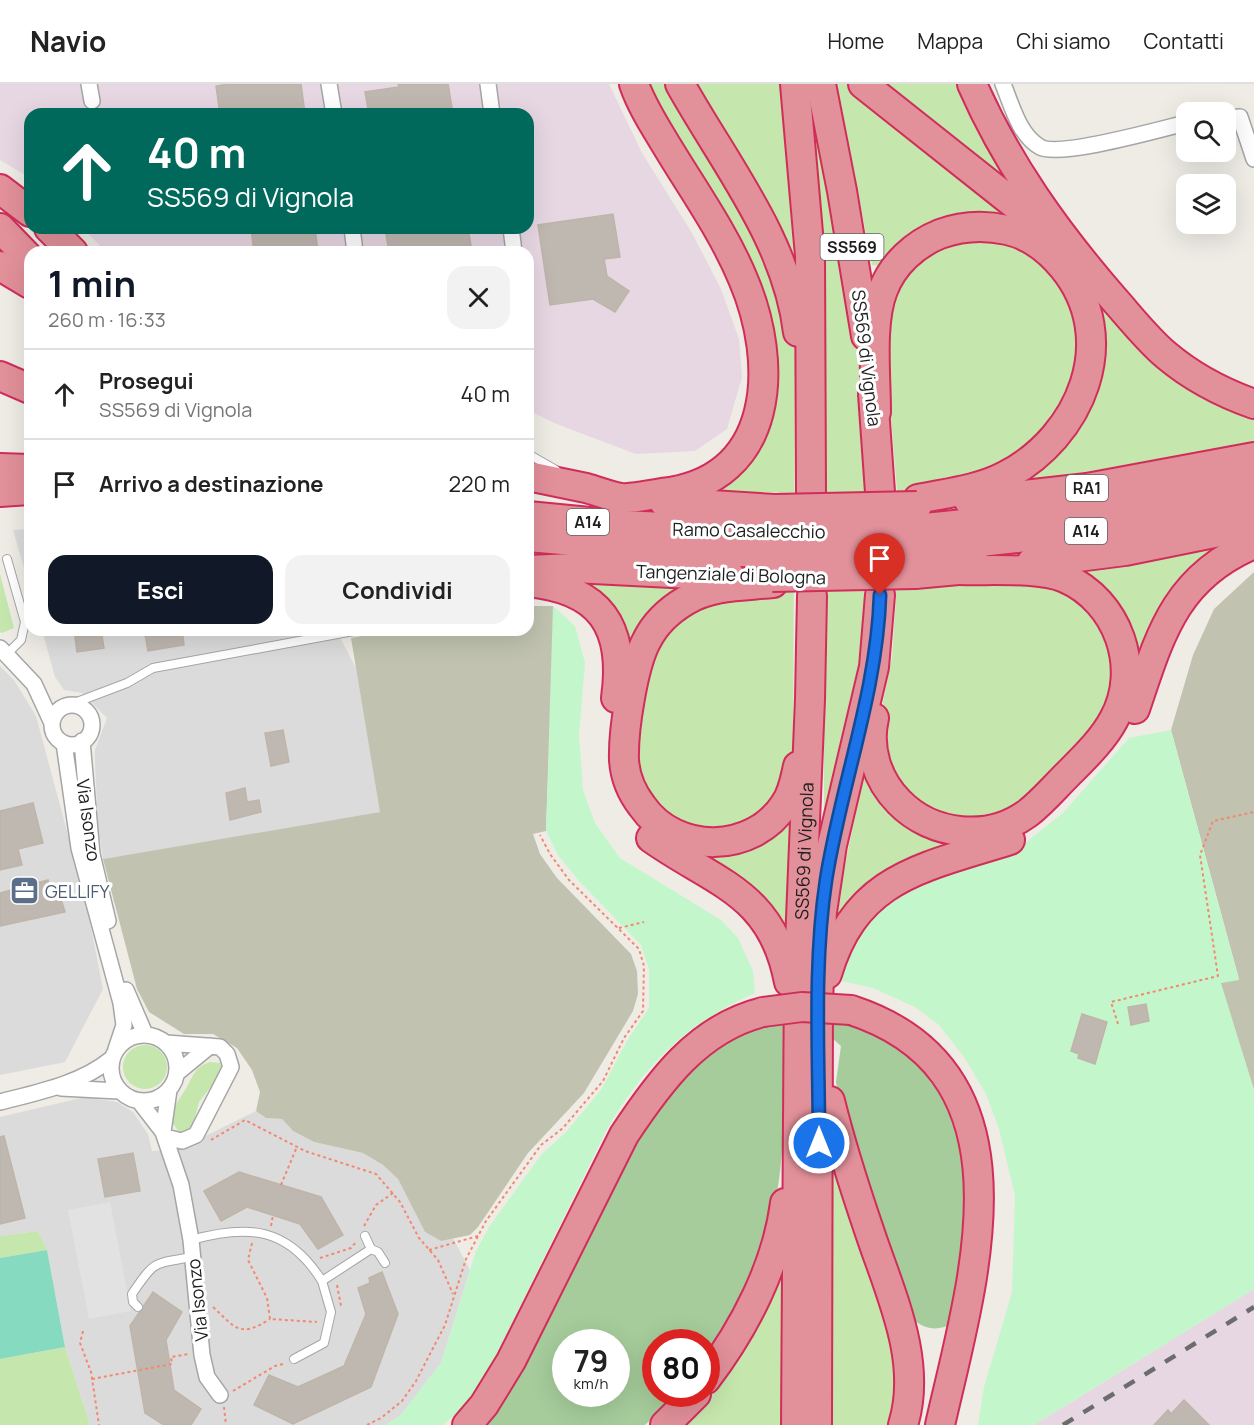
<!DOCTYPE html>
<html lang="it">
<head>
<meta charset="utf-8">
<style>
	body { margin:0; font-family:Manrope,sans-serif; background:#f2f2f2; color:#222; height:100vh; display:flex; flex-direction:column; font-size:22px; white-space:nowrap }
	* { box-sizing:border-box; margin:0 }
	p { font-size:20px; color:#767676 }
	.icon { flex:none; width:33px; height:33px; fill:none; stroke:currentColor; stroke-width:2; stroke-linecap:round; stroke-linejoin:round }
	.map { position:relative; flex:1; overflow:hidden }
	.panel { position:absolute; left:24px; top:162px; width:510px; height:390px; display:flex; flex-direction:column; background:#fff; border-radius:18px; box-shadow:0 6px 24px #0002 }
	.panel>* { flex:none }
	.guide { position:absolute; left:24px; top:24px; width:510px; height:126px; border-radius:18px; box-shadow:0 6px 24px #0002; background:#00695c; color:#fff; overflow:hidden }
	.controls { position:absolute; left:1176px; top:18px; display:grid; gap:12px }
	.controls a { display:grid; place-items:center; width:60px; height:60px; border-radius:12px; background:#fff; box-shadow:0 6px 24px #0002; font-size:30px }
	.speed { position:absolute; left:552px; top:1245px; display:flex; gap:12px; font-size:30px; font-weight:700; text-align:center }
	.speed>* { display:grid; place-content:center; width:78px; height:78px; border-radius:50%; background:#fff; box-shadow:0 6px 24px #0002; line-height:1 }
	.speed small { font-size:15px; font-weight:400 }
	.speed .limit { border:9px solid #d22; background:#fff; color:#111 }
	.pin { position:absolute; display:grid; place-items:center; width:51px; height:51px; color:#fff; margin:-62px -26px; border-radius:50% 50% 50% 0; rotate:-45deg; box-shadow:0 0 6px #0007 }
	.pin .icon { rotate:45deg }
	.me { position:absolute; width:66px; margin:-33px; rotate:0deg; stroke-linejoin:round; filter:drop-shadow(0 0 4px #0008) }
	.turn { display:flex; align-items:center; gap:21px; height:126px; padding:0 24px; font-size:27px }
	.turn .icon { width:78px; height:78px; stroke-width:2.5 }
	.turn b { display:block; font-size:42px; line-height:51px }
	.round { display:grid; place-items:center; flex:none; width:63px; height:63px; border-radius:18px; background:#f2f2f2 }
	.head { display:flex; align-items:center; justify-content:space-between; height:102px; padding:0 24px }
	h1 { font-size:36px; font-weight:700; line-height:45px; color:#111827 }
	.button { display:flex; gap:12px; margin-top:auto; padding:12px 24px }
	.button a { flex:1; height:69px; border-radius:18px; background:#111827; color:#fff; font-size:24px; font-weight:700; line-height:69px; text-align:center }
	.button a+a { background:#f2f2f2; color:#222 }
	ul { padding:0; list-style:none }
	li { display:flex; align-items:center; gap:18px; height:90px; padding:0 24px; border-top:2px solid #e0e0e0 }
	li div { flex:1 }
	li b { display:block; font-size:22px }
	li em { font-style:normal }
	header { display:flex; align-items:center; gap:36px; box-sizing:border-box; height:84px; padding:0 30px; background:#fff; border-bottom:2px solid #e0e0e0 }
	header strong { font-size:28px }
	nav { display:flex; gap:33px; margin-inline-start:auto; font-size:21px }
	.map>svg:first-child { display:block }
	.residential { fill:#dcdbdb }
	.industrial { fill:#e7d7e3 }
	.construction { fill:#c1c3b0 }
	.grass { fill:#c5e6ad }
	.forest { fill:#a6cc9b; fill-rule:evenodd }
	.park { fill:#c3f7cb }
	.pitch { fill:#86dabf }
	.parking { fill:#e2e2e2 }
	.building { fill:#bfb8b1; stroke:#bfb4a8; stroke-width:1.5 }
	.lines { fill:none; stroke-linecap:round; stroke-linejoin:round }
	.lane-casing { stroke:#a5a5a5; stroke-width:10 }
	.street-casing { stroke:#a5a5a5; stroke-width:18 }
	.highway-casing { stroke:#d12d5a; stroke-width:32 }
	.path { stroke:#f38871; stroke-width:2; stroke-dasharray:3 3; stroke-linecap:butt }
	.lane { stroke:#fff; stroke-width:8 }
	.street { stroke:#fff; stroke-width:15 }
	.highway { stroke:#e2909a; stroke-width:28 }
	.rail { stroke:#6c6c6c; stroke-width:4.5; stroke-dasharray:12 12; stroke-linecap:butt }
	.highway-bridge-casing { stroke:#d12d5a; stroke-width:32; stroke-linecap:butt }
	.highway-bridge { stroke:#e2909a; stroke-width:28 }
	.route-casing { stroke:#114b97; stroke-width:15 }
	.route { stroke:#1a73e8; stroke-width:10 }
	.labels { text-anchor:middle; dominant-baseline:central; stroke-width:6; stroke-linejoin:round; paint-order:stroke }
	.shield { fill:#fff; stroke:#626262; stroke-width:1.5 }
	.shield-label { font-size:16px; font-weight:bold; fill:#1e1e1e }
	.street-label { font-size:18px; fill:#1e1e1e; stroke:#fff }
	.service-label { font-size:18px; fill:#4e5e75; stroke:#fff; text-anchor:start }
</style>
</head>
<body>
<header>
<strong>Navio</strong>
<nav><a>Home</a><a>Mappa</a><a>Chi siamo</a><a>Contatti</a></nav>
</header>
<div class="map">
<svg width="1254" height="1341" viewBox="0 0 1254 1341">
	<rect width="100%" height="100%" fill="#eeece5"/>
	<path class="residential" d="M30 445V505L13 446Z
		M42 546H336L356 584 381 728 103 775 98 740 95 679V666L107 634 82 609 64 606 55 593Z
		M0 582 14 596 36 632 86 818 103 905 65 978 0 991Z
		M85 1013 117 1018 133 1028 148 1050 152 1067 179 1065 256 1027 266 1034 282 1035 293 1047 314 1058 363 1069 383 1081 398 1095 425 1148 441 1157 453 1154 470 1186 441 1279 400 1332 386 1341H90L65 1263 47 1166 38 1147 0 1152V1033Z"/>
	<path class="industrial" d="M0 0H609L642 69 692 149 721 205 739 255 742 293 727 345 695 367 636 370 554 339 528 326V168H106L83 144H528V30H30V94L0 76Z
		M1254 1205V1341H1034L1078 1314Z"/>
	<path class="construction" d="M1254 488V1006L1220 899 1239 895 1171 646 1193 571 1214 525Z
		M528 522H553L554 533 546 747 533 750 540 770 557 794 631 870 637 887 638 910 633 927 584 1009 528 1069 478 1143 470 1151 441 1157 425 1148 398 1095 383 1081 363 1069 314 1058 293 1047 282 1035 266 1034 256 1027 260 1008 252 986 237 964 213 950H184L149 928 137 905 103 775 380 728 351 554 391 546H528Z"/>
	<path class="grass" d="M643 0H670L746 129 793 248 795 271 793 674 777 720 719 751 660 730 633 679 647 571 686 524 777 509 778 408 705 409 772 290Z
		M688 0H780L795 187Z
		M812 0 853 225 867 355 868 547 824 735V409L807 21Z
		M837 0H850L1013 136 882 182 872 181Z
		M876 0H965L1023 109Z
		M997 150 1057 183 1087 267 1040 360 945 404 913 406 914 505 1037 493 1049 495 1109 542 1115 618 1031 716 995 736 935 733 891 697 879 638 892 573 896 515 897 406 884 253 890 209 931 163Z
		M1086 204 1254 328V359L1128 384 1019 398 1068 350Z
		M1211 465 1215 469 1136 597 1078 488Z
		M0 490 14 544 2 549 0 548Z
		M582 497 686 503 632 569Z
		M865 684 963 755 840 833 835 830Z
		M785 738 793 742 786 851 682 762Z
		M123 983a22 22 0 1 1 44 0a22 22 0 1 1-44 0Z
		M210 978 220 979 223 987 199 1018 192 1045 179 1048 171 1037C174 1021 177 1019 185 1006 194 992 193 984 210 978Z
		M833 1076 893 1238 896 1341H832Z
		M38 1147 47 1166 0 1174V1152Z
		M783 1177 782 1341H678Z
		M65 1263 90 1341H0V1275Z"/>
	<path class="forest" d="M833 929 927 978 974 1087 954 1238C939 1248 925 1246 913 1235L841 1024 836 998 841 962 833 955Z
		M783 931C782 994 788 1062 774 1124 762 1178 735 1228 707 1275L706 1258H656V1310H679L645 1341H483L616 1083 692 973ZM566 1258H616V1310H566Z"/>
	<path class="park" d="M553 522 575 542 585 579 579 650 583 706 595 739 620 774 721 836 738 854 753 887 755 909C685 940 648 978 608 1043L484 1296 466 1321 443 1341H386L400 1332 441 1279 476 1167 489 1143 541 1071 566 1048 601 1006 627 957 649 924V886L641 861 579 797 558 771 546 747Z
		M1171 646 1239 896 1221 899 1254 1006V1205L1034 1341H978L984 1303 1012 1208 1015 1112 999 1045 986 1010 964 973 939 941 915 923 873 904 833 895 855 842 922 794 1025 759 1063 729 1129 654Z"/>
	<path class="pitch" d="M47 1166 65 1263 0 1275V1174Z"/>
	<path class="parking" d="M110 1118 131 1227 89 1235 68 1126Z"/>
	<path class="building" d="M228 0H301L305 30H220L216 2Z
		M398 0H448L453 30H369L365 8 399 3Z
		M613 130 620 173 604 175 607 192 629 207 615 228 593 215 550 221 538 141Z
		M251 144H315L318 168H254Z
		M385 144H468L472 168H389Z
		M74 546H101L104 564 77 568Z
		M166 546H182L184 561 148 567 145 550Z
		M283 646 289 678 271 682 265 649Z
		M245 704 247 718 259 716 261 728 230 736 226 709Z
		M33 719 43 759 18 765 22 781 0 786V727Z
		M48 796 53 817 61 815 65 828 0 842V809Z
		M1146 920 1149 937 1131 941 1128 923Z
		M1082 930 1107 938 1095 980 1078 974 1079 970 1071 967Z
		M4 1052 25 1134 0 1140V1053Z
		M133 1069 140 1107 105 1113 98 1075Z
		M239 1088 321 1113 343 1151 318 1165 300 1140 247 1123 221 1137 204 1107Z
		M382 1188 398 1230 371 1303 293 1340 254 1321 269 1291 298 1303 344 1282 366 1230 358 1204 370 1199 369 1194Z
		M153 1208 182 1228 166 1256 174 1306 201 1325 191 1341H164L145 1329 130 1242Z
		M1184 1316 1209 1341H1154L1168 1326 1171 1330Z"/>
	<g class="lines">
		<defs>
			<path id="lane" d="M528 370 556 386
				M7 570 21 556 25 538 7 475
				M69 621 127 599 153 584 359 546
				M191 1156C248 1140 288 1143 322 1197L371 1165 365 1152
				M371 1165 378 1168 385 1179
				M138 1223 133 1218 132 1210C155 1176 153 1180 192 1173
				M294 1275 324 1259 331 1228 322 1197"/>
			<path id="street" d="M89 0 92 17
				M329 0 334 30
				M488 0 492 30
				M1003 0C1012 22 1019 51 1040 63 1059 74 1161 45 1186 39
				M1226 34 1240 33 1254 75
				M352 144 355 168
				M511 144 514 168
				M0 564 34 600 52 639
				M52 641a20 20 0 1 1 40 0a20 20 0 1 1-40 0Z
				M82 657 92 770 108 837
				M64 659 79 764 121 919 124 941 116 965
				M126 906 145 950
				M111 984a33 33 0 1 1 66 0a33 33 0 1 1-66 0Z
				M177 989 210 962
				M61 1004 119 1007
				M139 1017 163 1048 181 1101 191 1156 202 1271 207 1293 220 1311
				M0 1018C39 1008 80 1000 111 975
				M163 1048 169 1006
				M165 1053 182 1057 196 1051 231 983 227 970 220 963 166 959"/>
			<g id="highway">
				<path d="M680 0C724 79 787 156 798 248"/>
				<path d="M795 0 810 172 811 408"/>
				<path d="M821 0 842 107 866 252"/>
				<path d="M863 0 1042 142"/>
				<path d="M972 0C1007 80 1056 148 1113 214 1130 233 1147 255 1166 271 1192 293 1223 309 1254 320"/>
				<path d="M0 105 30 128"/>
				<path d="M0 144 30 175"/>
				<path d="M49 144 73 168"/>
				<path d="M0 182 30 200"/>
				<path d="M0 292 30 305"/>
				<path d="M873 310 880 408"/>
				<path d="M876 328C876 291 870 239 883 206 893 180 915 160 940 150 962 142 985 141 1007 146 1030 151 1048 165 1063 183 1122 255 1081 353 1005 392 978 406 947 409 918 415"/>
				<path d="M0 384 30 385"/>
				<path d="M528 392C547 396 567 400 586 404 597 407 609 412 621 414 634 415 649 411 662 409 776 396 779 279 743 195 724 149 694 107 668 64 656 44 642 23 634 0"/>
				<path d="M0 408 30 406"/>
				<path d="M969 417 1087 404 1254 373"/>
				<path d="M664 418 775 425"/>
				<path d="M528 432 621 441 776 448"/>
				<path d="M914 445C1029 434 1142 419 1254 394"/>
				<path d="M528 453 676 466 775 469"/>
				<path d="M915 465 1111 444 1254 417"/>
				<path d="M1031 479 1125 467 1254 441"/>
				<path d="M528 486 574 484 730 492"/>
				<path d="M915 490 980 484"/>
				<path d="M528 498C600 505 626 542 616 614"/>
				<path d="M773 499C743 502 711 501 685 517 670 526 655 540 647 556 633 581 623 647 624 676 625 692 632 709 642 722 676 771 753 770 785 720 793 709 795 695 798 682"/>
				<path d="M1135 625C1160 551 1175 493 1254 460"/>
				<path d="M874 634C867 664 877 696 899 718 932 752 989 758 1028 729 1042 718 1054 704 1067 691 1083 675 1103 656 1114 635 1142 584 1118 517 1065 494 1039 483 989 487 960 486"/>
				<path d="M651 754C716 800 772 808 789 898"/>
				<path d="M827 890C856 792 923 784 1010 756"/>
				<path d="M851 926C1041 988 972 1199 940 1341"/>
				<path d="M830 1017C841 1062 855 1105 870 1149 890 1209 923 1277 903 1341"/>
				<path d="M706 1295C744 1245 777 1182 785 1119"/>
				<path d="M467 1341 484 1321 511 1277 624 1051C659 998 698 944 763 928"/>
				<path d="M665 1341 696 1310"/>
				<path id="s1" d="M796 1341 799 883 810 615 812 512"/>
				<path d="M817 1341 818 918 822 828 832 761 874 583 880 511"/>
			</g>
		</defs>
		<use href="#lane" class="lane-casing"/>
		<use href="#street" class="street-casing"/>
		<use href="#highway" class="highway-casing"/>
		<path class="path" d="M619 844 644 838
			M1118 940 1111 918 1218 892 1200 771 1213 737 1254 728
			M211 1056 245 1036 305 1067 376 1090 400 1118 419 1154 438 1176 453 1210
			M281 1101 296 1065
			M271 1142 273 1131
			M364 1142 376 1121 393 1109
			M252 1159 248 1176 267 1214 270 1235 317 1238
			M429 1166 478 1152
			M320 1174 351 1164 356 1158
			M337 1201 341 1222
			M213 1223C235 1243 239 1255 270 1235
			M83 1247 80 1259 91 1288 99 1341
			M92 1295 172 1280 171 1273 189 1270
			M233 1307 275 1282 283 1280
			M224 1323 226 1341
			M367 1341 381 1334 402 1317 416 1297 445 1241 466 1175 486 1137 541 1061 563 1044 603 997 624 954 643 927 644 882 639 865 569 796 550 770 540 751"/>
		<use href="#lane" class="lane"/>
		<use href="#street" class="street"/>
		<use href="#highway" class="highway"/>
		<path class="rail" d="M1063 1341 1254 1223"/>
		<defs>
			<path id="highway-bridge" d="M775 425 917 422
				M776 448 914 445
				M775 469 915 465
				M772 493 915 490
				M763 928 802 923 851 926"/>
		</defs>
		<use href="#highway-bridge" class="highway-bridge-casing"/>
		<use href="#highway-bridge" class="highway-bridge"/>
	</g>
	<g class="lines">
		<defs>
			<path id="route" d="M819 1059C819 972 813 882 826 796 841 700 877 609 880 511"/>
		</defs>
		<use href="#route" class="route-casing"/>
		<use href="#route" class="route"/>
	</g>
	<defs>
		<symbol id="office-square" viewBox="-11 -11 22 22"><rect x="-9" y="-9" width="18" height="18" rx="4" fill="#5c6f8a" stroke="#fff"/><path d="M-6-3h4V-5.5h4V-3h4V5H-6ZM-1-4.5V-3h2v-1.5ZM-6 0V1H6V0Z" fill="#fff"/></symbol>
	</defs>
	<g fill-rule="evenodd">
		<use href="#office-square" x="8" y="790" width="33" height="33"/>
	</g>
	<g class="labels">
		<g class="shield">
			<rect x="820.5" y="150" width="63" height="26" rx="4.5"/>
			<rect x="1066" y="391" width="42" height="26" rx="4.5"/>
			<rect x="567" y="425" width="42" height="26" rx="4.5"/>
			<rect x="1065" y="434" width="42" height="26" rx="4.5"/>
		</g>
		<g class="shield-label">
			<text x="852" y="163">SS569</text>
			<text x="1087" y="404">RA1</text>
			<text x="588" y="438">A14</text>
			<text x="1086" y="447">A14</text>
		</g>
		<g class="street-label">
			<text transform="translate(867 274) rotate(83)">SS569 di Vignola</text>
			<text transform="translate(749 446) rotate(1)">Ramo Casalecchio</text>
			<text transform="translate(731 490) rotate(2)">Tangenziale di Bologna</text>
			<text transform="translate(89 736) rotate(82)">Via Isonzo</text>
			<text stroke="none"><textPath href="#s1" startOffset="574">SS569 di Vignola</textPath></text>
			<text transform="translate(197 1216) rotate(-96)">Via Isonzo</text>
		</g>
		<g class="service-label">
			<text x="45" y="807">GELLIFY</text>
		</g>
	</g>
</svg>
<div class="controls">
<a><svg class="icon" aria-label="search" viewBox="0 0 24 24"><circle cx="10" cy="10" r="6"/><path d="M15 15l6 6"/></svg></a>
<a><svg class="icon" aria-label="layers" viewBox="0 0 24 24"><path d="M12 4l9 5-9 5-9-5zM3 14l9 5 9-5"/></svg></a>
</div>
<div class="speed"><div>79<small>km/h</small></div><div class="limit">80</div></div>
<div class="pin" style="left:880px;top:511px;background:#d93025"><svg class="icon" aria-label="arrive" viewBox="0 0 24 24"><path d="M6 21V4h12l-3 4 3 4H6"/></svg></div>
<svg class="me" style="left:819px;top:1059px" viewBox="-20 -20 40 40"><circle r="17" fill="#1a73e8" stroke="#fff" stroke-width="3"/><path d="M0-11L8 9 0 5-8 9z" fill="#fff"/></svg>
<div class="guide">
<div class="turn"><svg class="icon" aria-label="ahead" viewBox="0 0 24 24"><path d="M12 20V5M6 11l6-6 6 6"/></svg><div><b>40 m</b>SS569 di Vignola</div></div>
</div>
<section class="panel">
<div class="head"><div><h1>1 min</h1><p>260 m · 16:33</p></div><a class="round"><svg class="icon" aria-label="close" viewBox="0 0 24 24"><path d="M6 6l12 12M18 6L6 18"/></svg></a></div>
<ul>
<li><svg class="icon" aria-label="ahead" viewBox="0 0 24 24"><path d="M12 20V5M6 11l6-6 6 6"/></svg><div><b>Prosegui</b><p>SS569 di Vignola</p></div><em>40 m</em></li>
<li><svg class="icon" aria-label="arrive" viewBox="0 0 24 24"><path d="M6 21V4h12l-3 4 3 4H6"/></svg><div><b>Arrivo a destinazione</b></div><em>220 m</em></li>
</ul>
<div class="button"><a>Esci</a><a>Condividi</a></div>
</section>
</div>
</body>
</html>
